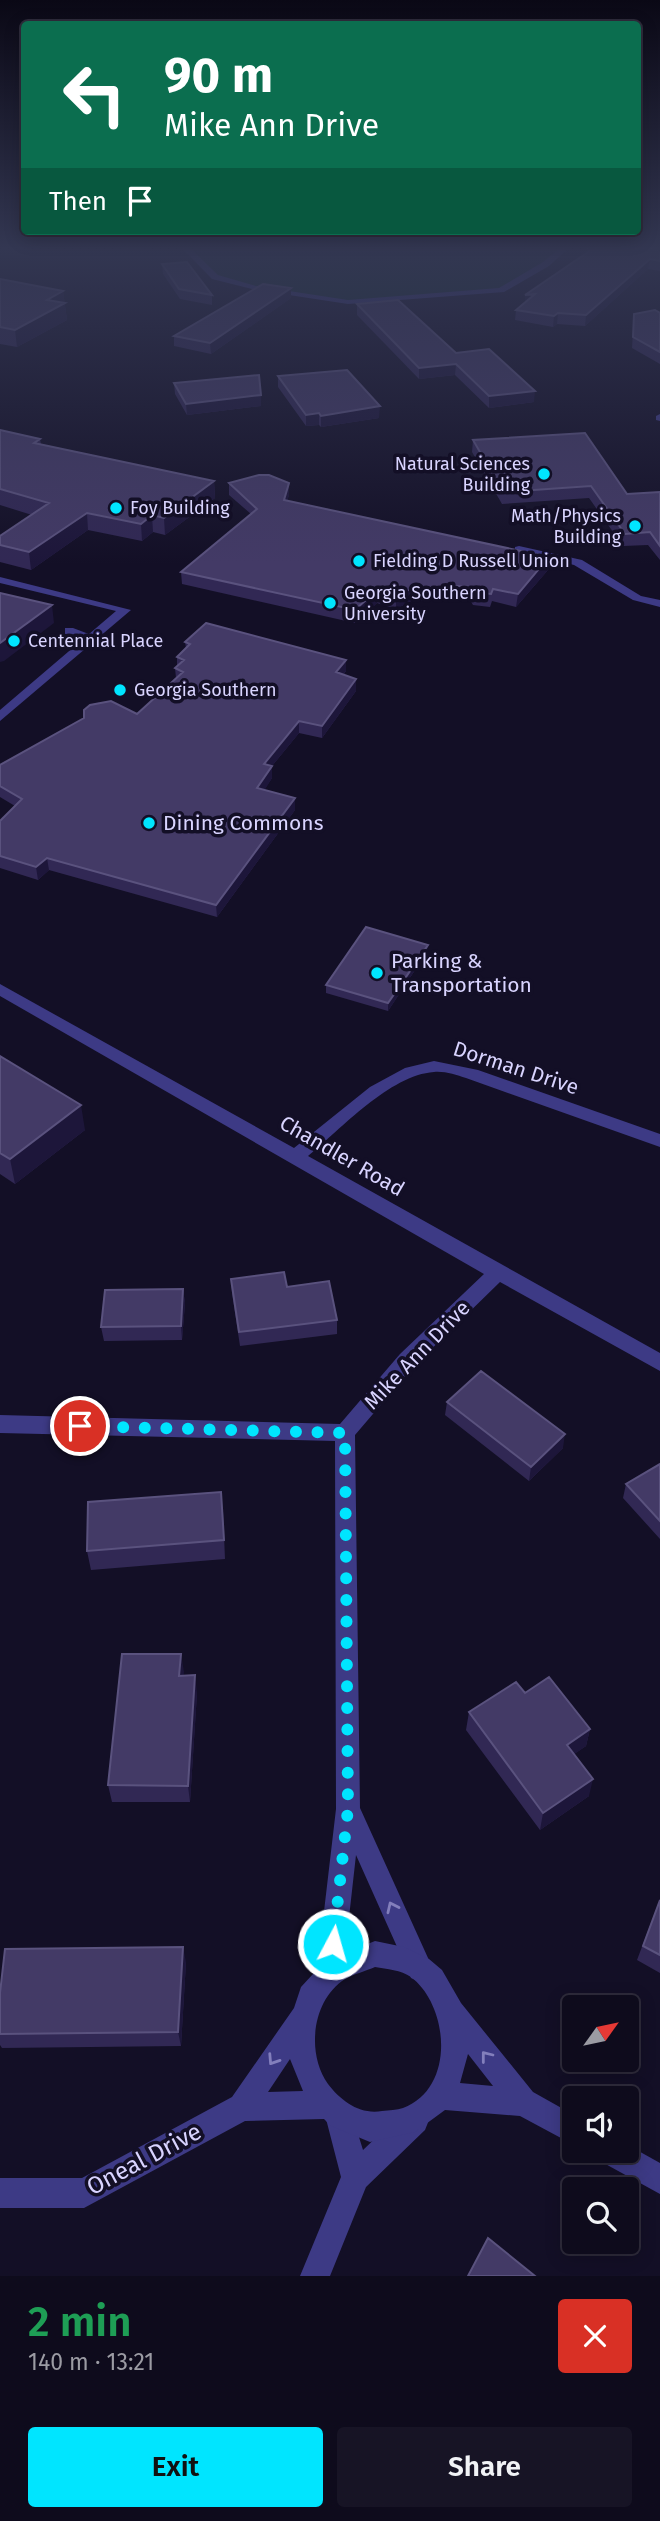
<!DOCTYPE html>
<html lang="en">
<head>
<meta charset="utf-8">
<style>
	body { margin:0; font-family:"Fira Sans",sans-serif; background:#171425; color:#f1f3f6; height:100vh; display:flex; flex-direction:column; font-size:26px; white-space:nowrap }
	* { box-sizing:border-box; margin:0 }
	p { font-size:23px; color:#9b9ba3 }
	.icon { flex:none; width:38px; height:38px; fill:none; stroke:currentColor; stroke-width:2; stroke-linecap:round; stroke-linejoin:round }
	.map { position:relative; height:2276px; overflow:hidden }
	.details { display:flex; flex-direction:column; background:#0e0b1c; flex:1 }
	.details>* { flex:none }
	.hud { position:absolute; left:21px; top:21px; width:620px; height:214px; border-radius:7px; box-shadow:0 4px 18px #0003,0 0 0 2px #2e2b3b; background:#0b6e4f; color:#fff; overflow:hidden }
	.needle { width:46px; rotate:57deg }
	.tools { position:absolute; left:562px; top:1995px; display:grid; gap:14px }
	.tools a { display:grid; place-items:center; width:77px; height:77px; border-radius:7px; background:#0e0b1c; box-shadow:0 4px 18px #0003,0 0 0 2px #2e2b3b; font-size:35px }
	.pin { position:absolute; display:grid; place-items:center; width:60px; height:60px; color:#fff; margin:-30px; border:4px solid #fff; border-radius:50%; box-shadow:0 2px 7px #0007 }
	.me { position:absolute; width:77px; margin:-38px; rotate:6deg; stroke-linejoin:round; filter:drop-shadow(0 0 5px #0008) }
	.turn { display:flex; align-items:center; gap:24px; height:147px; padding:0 28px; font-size:32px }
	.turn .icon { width:91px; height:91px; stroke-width:2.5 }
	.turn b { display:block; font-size:49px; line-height:60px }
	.then { display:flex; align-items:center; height:66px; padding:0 28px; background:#0003; gap:14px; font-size:26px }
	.round { display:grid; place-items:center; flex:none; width:74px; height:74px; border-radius:7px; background:#171425 }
	.headline { display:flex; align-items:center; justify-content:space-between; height:119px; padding:0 28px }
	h1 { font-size:42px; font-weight:600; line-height:52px; color:#1e9e55 }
	.button { display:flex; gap:14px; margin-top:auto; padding:14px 28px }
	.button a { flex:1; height:80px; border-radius:7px; background:#00e5ff; color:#111; font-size:28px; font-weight:600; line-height:80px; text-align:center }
	.button a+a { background:#171425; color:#f1f3f6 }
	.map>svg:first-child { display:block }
	.green { fill:#12302f }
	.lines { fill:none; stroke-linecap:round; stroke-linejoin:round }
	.pedestrian { fill:#3d3a85; fill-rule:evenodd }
	.minor { fill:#3d3a85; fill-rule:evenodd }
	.tertiary { fill:#3d3a85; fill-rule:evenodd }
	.wall { fill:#312854 }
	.shaded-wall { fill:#1d163a }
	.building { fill:#433a66; stroke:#5a527e; stroke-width:2 }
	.oneway { stroke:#837fbc }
	.route { stroke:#00e5ff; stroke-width:12; stroke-dasharray:0 21.6 }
	.poi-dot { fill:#00e5ff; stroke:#130f26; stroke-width:2.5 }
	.labels { text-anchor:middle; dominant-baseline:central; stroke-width:7; stroke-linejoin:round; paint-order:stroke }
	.far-poi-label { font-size:18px; fill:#d9d4ff; stroke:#130f26; text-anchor:start }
	.poi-label { font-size:21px; fill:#d9d4ff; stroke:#130f26; text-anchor:start }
	.street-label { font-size:21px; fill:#d9d4ff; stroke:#130f26 }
	.near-street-label { font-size:24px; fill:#d9d4ff; stroke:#130f26 }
</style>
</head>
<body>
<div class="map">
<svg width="660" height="2276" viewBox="0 0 660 2276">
	<rect width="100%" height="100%" fill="#130f26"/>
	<path class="green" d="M184 246H567L501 290 348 302 256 288 215 277Z"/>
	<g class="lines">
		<path class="pedestrian" d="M65 628H73L115 644 109 648 65 634Z"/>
		<path class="minor" d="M106 246H173L130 250Z
			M180 246H188L218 275 256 286 348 300 499 288 543 262 563 246H571L549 266 504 292 348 304 256 290 212 279Z
			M660 414V421L656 420V416Z
			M519 546 582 560 641 596 660 600V607L633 600 574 565 515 551V547Z
			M0 577 131 610 0 721V710L116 611 0 583Z
			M0 984 294 1148 370 1087 405 1068 434 1061 478 1070 660 1134V1147L466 1078C456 1075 445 1071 434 1072 390 1075 341 1129 308 1156L660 1353V1371L500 1282 414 1366 355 1435 360 1808 433 1969 429 1978 420 1982 411 1978 356 1855 343 1971 339 1980 330 1984 321 1980 317 1971 336 1809 335 1441 0 1433V1415L340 1424 400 1354 484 1274 0 996Z
			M339 2101 349 2105 363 2150 405 2110 415 2106 425 2110 429 2120 425 2130 366 2187 330 2276H300L341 2177 325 2115 329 2105Z"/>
		<path class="tertiary" d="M375 1941 404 1947 429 1959 442 1970 461 2003 533 2092 574 2115V2145L520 2116 445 2110 415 2132 370 2142 331 2126 324 2119 245 2121 84 2208H0V2178H82L232 2097 294 2008 301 1987 325 1961ZM375 1967C387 1969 401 1970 411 1977 449 2006 456 2088 403 2108 397 2110 389 2110 382 2111 360 2115 341 2101 328 2084 306 2053 312 2000 345 1979 354 1974 366 1971 375 1967ZM468 2054 493 2086 460 2083ZM290 2059 303 2091 268 2092Z
			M626 2144 660 2163V2194L600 2161 596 2151H626Z"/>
	</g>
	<path class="wall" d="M588 249 660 252V271L648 269 585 326 557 324 553 327 515 320 516 310 525 302V295L588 252Z
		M162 264 212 295V305L180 299 163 274Z
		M0 279 63 291 67 320 17 347 0 344Z
		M291 298 211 354 174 346V336Z
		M357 304 456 353 534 402 489 408 455 375 419 379 357 315Z
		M660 313V364L632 348 634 314Z
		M278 376 379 418 321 427 319 425 306 426 278 387Z
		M174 383 261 406 187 415 175 394Z
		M0 430 40 439 41 444 214 481 215 498 165 535 153 532 142 541 88 530 31 570 0 562V536L32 515 0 505Z
		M473 440 627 494 660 492V560L648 545 623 546 589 498 502 504 472 452Z
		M229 483H289V495L287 501 549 557 548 570 516 607 492 601 490 607 473 605 470 600 454 599 411 601 396 609 377 603 355 623 182 584 181 572 251 514 229 495Z
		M185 642 346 660V671L344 674 356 691 322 738 299 733 272 766V778L264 790 295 810 217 917 49 870 38 880 0 868V821L15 806 0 797V765L137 714 176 678 175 668 177 666V657L186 648Z
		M427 952 388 1011 326 993V985Z
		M0 1056 85 1130 15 1184 0 1174Z
		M231 1279 287 1287 337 1320V1334L240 1346 232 1293Z
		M183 1289 185 1303 182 1340 104 1341 101 1327Z
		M447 1402 563 1448 529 1481 445 1415Z
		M660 1464V1539L623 1498 626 1484Z
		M223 1511 225 1559 91 1570 87 1551Z
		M181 1654 183 1676 197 1693 190 1802H112L108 1785Z
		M525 1693 590 1729 586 1746 574 1754 589 1796 540 1830 466 1730 469 1712Z
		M660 1899V1973L637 1960Z
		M186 1962 181 2046 2 2048 0 2045V1993Z"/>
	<path class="shaded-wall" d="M650 259 648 269 585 326 586 315Z
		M291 288V298L211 354 210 343Z
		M63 291 67 320 17 347 15 330 47 300Z
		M535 294 525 306V295Z
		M558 313 557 324 553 327 554 316Z
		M456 364 455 375 419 379V368Z
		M535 391 534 402 489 408V396Z
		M261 395V406L187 415 186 404Z
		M380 406 379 418 321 427V416Z
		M319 413V425L306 426V415Z
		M214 481 215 498 165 535 164 518Z
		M289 483V495L284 512V500Z
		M87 513 88 530 31 570 29 552Z
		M152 515 153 532 142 541 141 524Z
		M549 557 548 570 516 607 518 594Z
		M412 588 411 601 396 609V597Z
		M377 590V603L355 623V610Z
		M52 605 54 623 4 661 0 662V643Z
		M346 660V671L336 683V672Z
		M356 679V691L322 738V726Z
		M299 721V733L272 766V778L258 801 257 788 264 764Z
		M295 798V810L217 917 216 905Z
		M47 858 49 870 38 880 36 867Z
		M428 945 427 952 388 1011V1003Z
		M81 1105 85 1130 15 1184 10 1159Z
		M183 1289 185 1303 182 1340 181 1326Z
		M565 1434 563 1448 529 1481 531 1467Z
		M181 1654 184 1672 182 1693 179 1676Z
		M195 1675 197 1693 190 1802 188 1786Z
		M590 1729 586 1746 563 1762 567 1745Z
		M593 1779 589 1796 540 1830 543 1813Z
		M183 1947 186 1962 181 2046 178 2032Z"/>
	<path class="building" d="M593 246H647L660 252V261L650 259 586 315 558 313 554 316 516 310 535 294 525 295 591 250 588 249Z
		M187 262 212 295 179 289 162 264Z
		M0 279 63 291 47 300 65 303 15 330 0 327Z
		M263 284 291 288 210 343 174 336Z
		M398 300 456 353 489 349 535 391 489 396 456 364 419 368 357 304Z
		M655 310 660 313V352L633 337 634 314Z
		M347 370 380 406 321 416 319 413 306 415 278 376Z
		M259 375 261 395 186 404 174 383Z
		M0 430 40 439 34 443 214 481 164 518 152 515 141 524 87 513 29 552 0 545V536L49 503 0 489Z
		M585 433 627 494 660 492V546L650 532 625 534 591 486 503 492 473 440Z
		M259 475H269L289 483 284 500 549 557 518 594 493 589 491 594 474 592 470 587 455 586 412 588 396 597 377 590 355 610 181 572 257 509 229 483Z
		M0 593 52 605 0 643Z
		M206 623 346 660 336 672 356 679 322 726 299 721 264 764 272 766 257 788 295 798 216 905 47 858 36 867 0 856V821L22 799 0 786V765L84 718V710L90 705 111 701 137 714 183 672 175 668 184 660 177 657 190 644 185 642Z
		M366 927 428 945 388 1003 326 985Z
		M0 1056 81 1105 10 1159 0 1153Z
		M284 1272 287 1287 329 1281 337 1320 239 1332 231 1279Z
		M183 1289 181 1326 101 1327 105 1290Z
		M481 1371 565 1434 531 1467 447 1402Z
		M660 1464V1521L626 1484Z
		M221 1492 224 1540 87 1551 88 1502Z
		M122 1654H181L179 1676 195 1675 188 1786 108 1785Z
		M549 1677 590 1729 567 1745 593 1779 543 1813 469 1712 516 1682 525 1693Z
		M660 1900V1955L643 1946Z
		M183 1947 178 2032 0 2034V1993L5 1949Z
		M488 2238 535 2276H468Z"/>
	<defs><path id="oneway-chevron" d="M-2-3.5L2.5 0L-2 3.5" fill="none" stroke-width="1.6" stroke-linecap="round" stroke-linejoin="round" transform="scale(1.75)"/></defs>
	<g class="oneway">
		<use href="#oneway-chevron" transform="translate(392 1907) rotate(-115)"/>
		<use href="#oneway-chevron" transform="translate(486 2056) rotate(-128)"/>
		<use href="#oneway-chevron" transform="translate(273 2060) rotate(123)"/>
	</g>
	<linearGradient id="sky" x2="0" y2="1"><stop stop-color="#0a0815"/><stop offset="0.44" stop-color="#333752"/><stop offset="1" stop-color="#333752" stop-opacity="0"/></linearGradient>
	<rect width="660" height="564" fill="url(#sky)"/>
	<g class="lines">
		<path class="route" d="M80 1426 345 1433 348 1809 333 1944"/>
	</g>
	<g class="poi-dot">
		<circle cx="544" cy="474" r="7"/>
		<circle cx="116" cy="508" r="7"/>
		<circle cx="635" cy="526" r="7"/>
		<circle cx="359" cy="561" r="7"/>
		<circle cx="330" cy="603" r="7"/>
		<circle cx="14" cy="641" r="7"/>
		<circle cx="120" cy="690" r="7"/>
		<circle cx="149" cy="823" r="7"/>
		<circle cx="377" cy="973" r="7"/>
	</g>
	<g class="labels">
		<g class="far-poi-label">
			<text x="530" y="464" text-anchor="end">Natural Sciences<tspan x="530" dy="21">Building</tspan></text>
			<text x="130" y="508">Foy Building</text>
			<text x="621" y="516" text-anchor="end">Math/Physics<tspan x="621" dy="21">Building</tspan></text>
			<text x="373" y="561">Fielding D Russell Union</text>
			<text x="344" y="593">Georgia Southern<tspan x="344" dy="21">University</tspan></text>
			<text x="28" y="641">Centennial Place</text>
			<text x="134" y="690">Georgia Southern</text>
		</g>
		<g class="poi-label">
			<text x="163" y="823">Dining Commons</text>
			<text x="391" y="961">Parking &amp;<tspan x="391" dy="24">Transportation</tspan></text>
		</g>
		<g class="street-label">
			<text transform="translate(516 1068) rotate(18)">Dorman Drive</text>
			<text transform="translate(342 1156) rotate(30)">Chandler Road</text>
			<text transform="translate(417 1355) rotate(-46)">Mike Ann Drive</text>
		</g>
		<g class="near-street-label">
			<text transform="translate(144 2159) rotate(-28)">Oneal Drive</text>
		</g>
	</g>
</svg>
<div class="tools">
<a><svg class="needle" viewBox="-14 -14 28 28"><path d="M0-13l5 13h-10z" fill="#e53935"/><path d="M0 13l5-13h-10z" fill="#9b9ba3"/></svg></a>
<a><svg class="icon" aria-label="sound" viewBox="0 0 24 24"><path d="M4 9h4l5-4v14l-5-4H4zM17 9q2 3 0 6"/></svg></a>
<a><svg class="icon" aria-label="search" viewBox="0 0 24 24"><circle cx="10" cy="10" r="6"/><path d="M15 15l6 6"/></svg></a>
</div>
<div class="pin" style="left:80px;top:1426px;background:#d93025"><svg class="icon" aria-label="arrive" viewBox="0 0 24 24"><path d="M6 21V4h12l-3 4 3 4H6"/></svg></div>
<svg class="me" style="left:333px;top:1944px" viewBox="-20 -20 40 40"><circle r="17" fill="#00e5ff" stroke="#fff" stroke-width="3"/><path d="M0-11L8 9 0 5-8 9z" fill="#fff"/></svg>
<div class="hud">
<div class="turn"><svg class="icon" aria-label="left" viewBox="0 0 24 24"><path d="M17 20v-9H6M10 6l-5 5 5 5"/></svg><div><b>90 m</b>Mike Ann Drive</div></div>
<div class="then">Then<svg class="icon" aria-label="arrive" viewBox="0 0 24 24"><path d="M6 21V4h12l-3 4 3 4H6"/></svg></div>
</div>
</div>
<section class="details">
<div class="headline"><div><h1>2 min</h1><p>140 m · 13:21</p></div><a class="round" style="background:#d93025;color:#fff"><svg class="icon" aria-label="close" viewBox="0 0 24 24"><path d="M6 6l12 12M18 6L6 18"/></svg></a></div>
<div class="button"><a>Exit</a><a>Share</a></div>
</section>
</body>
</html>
